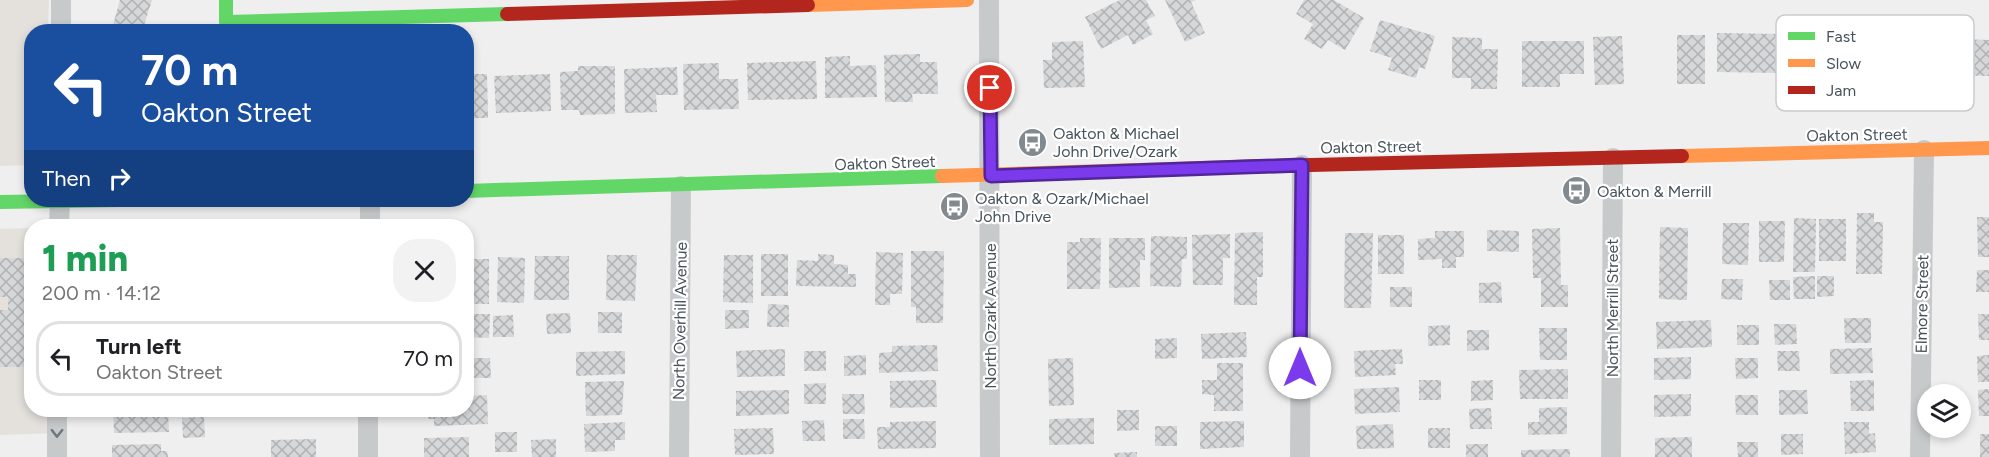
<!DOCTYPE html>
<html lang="en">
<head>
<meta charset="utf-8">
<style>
	body { margin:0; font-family:Figtree,sans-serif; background:#f2f2f2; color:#202124; height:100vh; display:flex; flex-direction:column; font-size:22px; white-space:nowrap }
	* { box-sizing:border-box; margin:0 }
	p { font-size:20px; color:#757577 }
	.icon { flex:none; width:33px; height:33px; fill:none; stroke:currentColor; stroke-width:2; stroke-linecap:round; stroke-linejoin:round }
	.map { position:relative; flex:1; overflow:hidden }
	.details { position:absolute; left:24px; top:219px; width:450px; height:198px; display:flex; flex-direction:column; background:#fff; border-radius:24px; box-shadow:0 3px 9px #0003 }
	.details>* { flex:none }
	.guide { position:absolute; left:24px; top:24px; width:450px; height:183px; border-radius:24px; box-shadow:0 3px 9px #0003; background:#1a4fa0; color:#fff; overflow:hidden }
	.fabs { position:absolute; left:1917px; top:384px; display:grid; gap:12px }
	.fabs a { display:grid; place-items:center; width:54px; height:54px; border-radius:50%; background:#fff; box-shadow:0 3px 9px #0003; font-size:30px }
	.pin { position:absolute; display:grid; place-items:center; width:51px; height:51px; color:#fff; margin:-26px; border:3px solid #fff; border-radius:50%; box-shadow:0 2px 6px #0007 }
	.me { position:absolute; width:66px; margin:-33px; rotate:0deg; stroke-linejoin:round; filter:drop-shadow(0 0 4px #0008) }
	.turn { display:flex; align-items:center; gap:21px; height:126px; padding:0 18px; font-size:27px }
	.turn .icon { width:78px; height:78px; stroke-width:2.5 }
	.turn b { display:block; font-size:42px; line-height:51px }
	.then { display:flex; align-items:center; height:57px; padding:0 18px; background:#0003; gap:12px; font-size:22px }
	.round { display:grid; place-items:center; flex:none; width:63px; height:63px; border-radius:24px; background:#f2f2f2 }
	.summary { display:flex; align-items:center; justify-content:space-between; height:102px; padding:0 18px }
	h1 { font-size:36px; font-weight:800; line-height:45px; color:#1e9e55 }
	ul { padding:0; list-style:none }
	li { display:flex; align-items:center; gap:18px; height:75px; margin:0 12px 9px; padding:0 6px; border:3px solid #e0e0e0; border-radius:24px }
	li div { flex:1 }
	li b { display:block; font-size:22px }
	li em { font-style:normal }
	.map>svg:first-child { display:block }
	.commercial { fill:#e4e1dd }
	.building { fill:url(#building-cross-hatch) }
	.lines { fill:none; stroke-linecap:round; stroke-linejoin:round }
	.street { stroke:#c7cacb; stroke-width:20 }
	.fast { stroke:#63d668; stroke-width:14 }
	.slow { stroke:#ff974d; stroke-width:14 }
	.jam { stroke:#b3261e; stroke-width:14 }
	.oneway { stroke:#6d777d }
	.route-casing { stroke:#51269a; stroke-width:15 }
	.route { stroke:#7c3aed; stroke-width:10 }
	.labels { text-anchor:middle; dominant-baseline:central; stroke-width:4.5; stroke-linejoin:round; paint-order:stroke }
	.poi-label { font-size:16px; fill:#47535b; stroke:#fff; text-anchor:start }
	.street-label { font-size:16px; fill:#47535b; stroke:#fff }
	.key { fill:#fff; stroke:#c8cbce; stroke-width:1.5 }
	.key-label { font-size:16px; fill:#47535b }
</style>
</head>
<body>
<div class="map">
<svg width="1989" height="457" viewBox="0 0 1989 457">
	<defs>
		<pattern id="building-cross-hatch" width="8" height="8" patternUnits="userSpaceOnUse" patternTransform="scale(1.5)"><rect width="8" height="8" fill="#d6d7d8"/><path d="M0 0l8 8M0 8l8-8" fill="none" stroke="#afb1b2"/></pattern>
	</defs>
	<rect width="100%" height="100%" fill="#f0efef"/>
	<path class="commercial" d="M0 0H49L48 31 32 32 31 165 0 166Z
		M31 228 32 410H55V433L0 435V229Z"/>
	<path class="building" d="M120 0H152L142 32H111Z
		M1120 0H1146L1155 16 1146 20 1153 34 1133 45 1128 35 1101 49 1085 17Z
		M1165 0H1196L1191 2 1205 33 1185 42Z
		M1304 0H1334L1364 18 1345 50 1328 40 1322 49 1304 39 1313 24 1296 14Z
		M1380 20 1435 36 1425 69 1419 67 1416 78 1388 70 1392 58 1370 51Z
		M1942 32 1963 33 1962 39 1989 40V76L1940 75Z
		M1717 33 1788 34V73L1717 72Z
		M1677 35H1705V84H1677Z
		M1622 36 1624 84 1595 85 1593 37Z
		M1452 37 1482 38V49H1498L1497 89H1471V78H1452Z
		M1083 41 1085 87 1044 88 1043 60H1052V42Z
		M1522 41H1584V74H1560V87H1522Z
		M920 54V62H937L938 94H912L913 102H885L884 55Z
		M850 56V66L876 65 877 97 825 98V57Z
		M816 61 817 99 748 100 747 63Z
		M719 63V79H738L739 109 684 110 683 64Z
		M578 66H615V114L580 115 579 110H561L560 72 578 71Z
		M677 67 678 95H656L657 112 625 113 624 69Z
		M466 74H487L488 118H466Z
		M550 74 551 111 496 113 494 76Z
		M1857 213H1874V222H1883L1882 274H1856Z
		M1977 217H1989V257H1978Z
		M1794 218 1816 219 1815 272H1793Z
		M1819 219H1846V261H1819Z
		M1759 221H1785L1784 262H1759Z
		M1723 223H1749L1748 265 1722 264Z
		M1660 227 1688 228 1687 300 1659 299Z
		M1560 228 1561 285H1568V307H1541V278H1533L1532 229Z
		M1487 230 1519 231V252L1487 251Z
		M1435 231H1464V257H1456V268H1442V259L1418 260V239L1435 238Z
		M1263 232V277H1257V305H1234L1235 233Z
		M1345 233H1373L1371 308H1344Z
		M1230 234V258H1223V285H1193L1192 235Z
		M1378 235H1404V274H1378Z
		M1151 236 1187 237V259H1182L1181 287 1150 286Z
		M1080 238H1101L1100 289H1067V242H1080Z
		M1109 238H1145V260H1140V287L1109 288Z
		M911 251H944L943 323H916V307H911Z
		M876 252 903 253 902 294H890V305H875Z
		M761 254H788V296H761Z
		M818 254 834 255V264L848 265V274H856V287L796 286 797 260 818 261Z
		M607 255H637L635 301 606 300Z
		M724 255H753V303L723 302Z
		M535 256H569V300H534Z
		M498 257 525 258 524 303 497 302Z
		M0 258H30L29 367H0V310H8V297H0Z
		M466 259H489V304H466Z
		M1977 270H1989V292H1976Z
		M1815 276V299H1794L1793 277Z
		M1817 276H1834V296L1817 297Z
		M1722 279H1743L1742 300 1721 299Z
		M1769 280H1790V300H1770Z
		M1501 282 1502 303H1479V283Z
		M1390 287H1412V307H1390Z
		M768 304 789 305V327H767Z
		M725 310H749V328L725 329Z
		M598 312H622V333H598Z
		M570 313 571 333 547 334 546 314Z
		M470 314H490L489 338 469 337Z
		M1978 314H1989V340H1979Z
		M513 315 514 337H493V316Z
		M1844 318H1871V343H1845Z
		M1711 320 1712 347 1657 349 1656 322Z
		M1774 324H1796L1797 344 1775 345Z
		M1450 325V345L1428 346V326Z
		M1737 325H1759V345H1737Z
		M1539 328H1567V360H1540Z
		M1467 330H1489V350L1467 351Z
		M1246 332 1247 357 1202 359 1201 334Z
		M1177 338V358L1155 359V339Z
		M937 345 938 371 879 373V353L892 352V346Z
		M1872 348 1873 373 1830 374V349Z
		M785 349V376L737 377 736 351Z
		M1402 349 1403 364H1395L1396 375 1355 377 1354 351Z
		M625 351V374L576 376V352Z
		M804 351H826V371H804Z
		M1777 351H1799L1800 371H1778Z
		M866 355V375L844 376V356Z
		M1989 355V382H1978L1977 356Z
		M1691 357V379L1654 380V358Z
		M466 358H490L491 378H466Z
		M1073 358 1074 405 1049 406 1048 359Z
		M1735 358H1758V378L1736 379Z
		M1217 363H1243V411H1214V395L1202 394V380H1217Z
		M1568 369V399H1520L1519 370Z
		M936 380 937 407 890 408V381Z
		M1419 380H1441V400H1419Z
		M1493 380V400L1471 401V381Z
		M1874 380V411H1851L1850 381Z
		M624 381 622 415 586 416 585 382Z
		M826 383V404H804V384Z
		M1399 387 1400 412 1355 414 1354 389Z
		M1989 389V416H1979L1978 390Z
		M789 390V414L736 416V391Z
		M1779 390H1807L1808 414 1779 415Z
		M842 394H864L865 414H843Z
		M1691 394V416L1654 417V395Z
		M487 395 488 424 434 426V419H428V410H466V396Z
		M1735 395H1758V415H1736Z
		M1567 407V434L1528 435V422H1539V408Z
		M1491 408 1492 429H1470L1469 409Z
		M113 410H162V412H168L169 432 114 433Z
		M1117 410H1139V430L1117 431Z
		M204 417 205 437 183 438 182 418Z
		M1094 418V444L1049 445V419Z
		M843 419H864L865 439H843Z
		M824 420 825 441H803L802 421Z
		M936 421V448L878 449 877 427H890V422Z
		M1244 421V447L1200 449V422Z
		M625 422V440H615V451L585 452 584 424Z
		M1844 422H1869V434L1875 433 1876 452 1845 454Z
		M1393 424 1394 448 1357 449 1356 426Z
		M1155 426H1177V446H1155Z
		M773 428 774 454 735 455 734 429Z
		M1428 428H1450V448H1428Z
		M495 432H517V452H495Z
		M1781 434H1803V454L1781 455Z
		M1980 434H1989V457H1980Z
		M469 437V457H424V438Z
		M1692 437V457H1655V438Z
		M316 439V457H271V440Z
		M556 439V457H532L531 440Z
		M1737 442H1758V457H1738Z
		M161 444V451H167L168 457H112V445Z
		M1466 444H1488V457H1466Z
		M1570 449V457H1521V450Z
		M1137 452V457H1115L1114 453Z"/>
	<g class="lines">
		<path class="street" d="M989 0 990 457
			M61 32V0
			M59 226 60 200
			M370 226V200
			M57 457V410
			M368 457V410
			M679 457 681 186
			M1300 457 1302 165
			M1611 457 1613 158
			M1920 457 1924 150"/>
		<path class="fast" d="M226 0V22L507 14
			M466 191 942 176
			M0 202 120 200"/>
		<path class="slow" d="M808 5 967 0
			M1682 156 1989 148
			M942 176 1233 167"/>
		<path class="jam" d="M507 14 808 5
			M1233 167 1682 156"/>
	</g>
	<defs><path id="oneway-chevron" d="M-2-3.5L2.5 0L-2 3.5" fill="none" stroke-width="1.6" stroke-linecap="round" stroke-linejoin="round" transform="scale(1.5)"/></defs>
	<use class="oneway" href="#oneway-chevron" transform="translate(57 433) rotate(91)"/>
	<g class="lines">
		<defs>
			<path id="route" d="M990 88 991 176 1302 165 1300 368"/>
		</defs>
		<use href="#route" class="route-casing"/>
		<use href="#route" class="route"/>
	</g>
	<defs>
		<symbol id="bus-disc" viewBox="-11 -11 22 22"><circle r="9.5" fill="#828a8f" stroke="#fff"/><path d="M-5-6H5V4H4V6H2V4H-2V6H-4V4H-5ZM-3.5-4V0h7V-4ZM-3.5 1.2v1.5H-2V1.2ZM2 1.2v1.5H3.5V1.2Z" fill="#fff"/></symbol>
	</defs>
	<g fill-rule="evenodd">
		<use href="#bus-disc" x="1016" y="126" width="33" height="33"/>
		<use href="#bus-disc" x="1560" y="174" width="33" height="33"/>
		<use href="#bus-disc" x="938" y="190" width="33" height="33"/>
	</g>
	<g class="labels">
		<g class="poi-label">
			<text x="1053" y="133">Oakton &amp; Michael<tspan x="1053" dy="18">John Drive/Ozark</tspan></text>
			<text x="1597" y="191">Oakton &amp; Merrill</text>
			<text x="975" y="198">Oakton &amp; Ozark/Michael<tspan x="975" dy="18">John Drive</tspan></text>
		</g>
		<g class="street-label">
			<text transform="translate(1857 135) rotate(-1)">Oakton Street</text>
			<text transform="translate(1371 147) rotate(-1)">Oakton Street</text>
			<text transform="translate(885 163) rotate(-2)">Oakton Street</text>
			<text transform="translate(1922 304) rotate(-89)">Elmore Street</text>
			<text transform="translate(1612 308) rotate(-90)">North Merrill Street</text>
			<text transform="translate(990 316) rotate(-90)">North Ozark Avenue</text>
			<text transform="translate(680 321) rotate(-89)">North Overhill Avenue</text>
		</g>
	</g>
	<rect x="1776" y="15" width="198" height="96" rx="9" class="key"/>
	<rect x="1788" y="32" width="27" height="8" fill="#63d668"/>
	<rect x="1788" y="59" width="27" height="8" fill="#ff974d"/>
	<rect x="1788" y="86" width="27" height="8" fill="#b3261e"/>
	<g class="key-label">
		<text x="1826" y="42">Fast</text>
		<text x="1826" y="69">Slow</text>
		<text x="1826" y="96">Jam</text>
	</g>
</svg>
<div class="fabs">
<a><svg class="icon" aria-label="layers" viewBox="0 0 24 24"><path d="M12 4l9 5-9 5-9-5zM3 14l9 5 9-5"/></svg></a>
</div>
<div class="pin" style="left:990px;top:88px;background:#d93025"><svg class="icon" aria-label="arrive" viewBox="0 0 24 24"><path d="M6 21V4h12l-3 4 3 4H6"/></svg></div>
<svg class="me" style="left:1300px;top:368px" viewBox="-20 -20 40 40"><circle r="19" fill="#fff"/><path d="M0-13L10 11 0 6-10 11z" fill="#7c3aed"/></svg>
<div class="guide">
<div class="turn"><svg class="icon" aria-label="left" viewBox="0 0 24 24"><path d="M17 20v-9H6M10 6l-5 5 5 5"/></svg><div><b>70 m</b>Oakton Street</div></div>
<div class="then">Then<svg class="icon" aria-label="right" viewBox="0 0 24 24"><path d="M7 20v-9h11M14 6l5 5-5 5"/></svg></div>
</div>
<section class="details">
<div class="summary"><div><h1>1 min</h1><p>200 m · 14:12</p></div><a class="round"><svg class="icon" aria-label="close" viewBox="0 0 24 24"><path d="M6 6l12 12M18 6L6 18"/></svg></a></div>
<ul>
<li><svg class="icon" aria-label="left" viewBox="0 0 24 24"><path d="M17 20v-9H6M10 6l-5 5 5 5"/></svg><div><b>Turn left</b><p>Oakton Street</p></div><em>70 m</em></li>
</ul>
</section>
</div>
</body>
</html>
